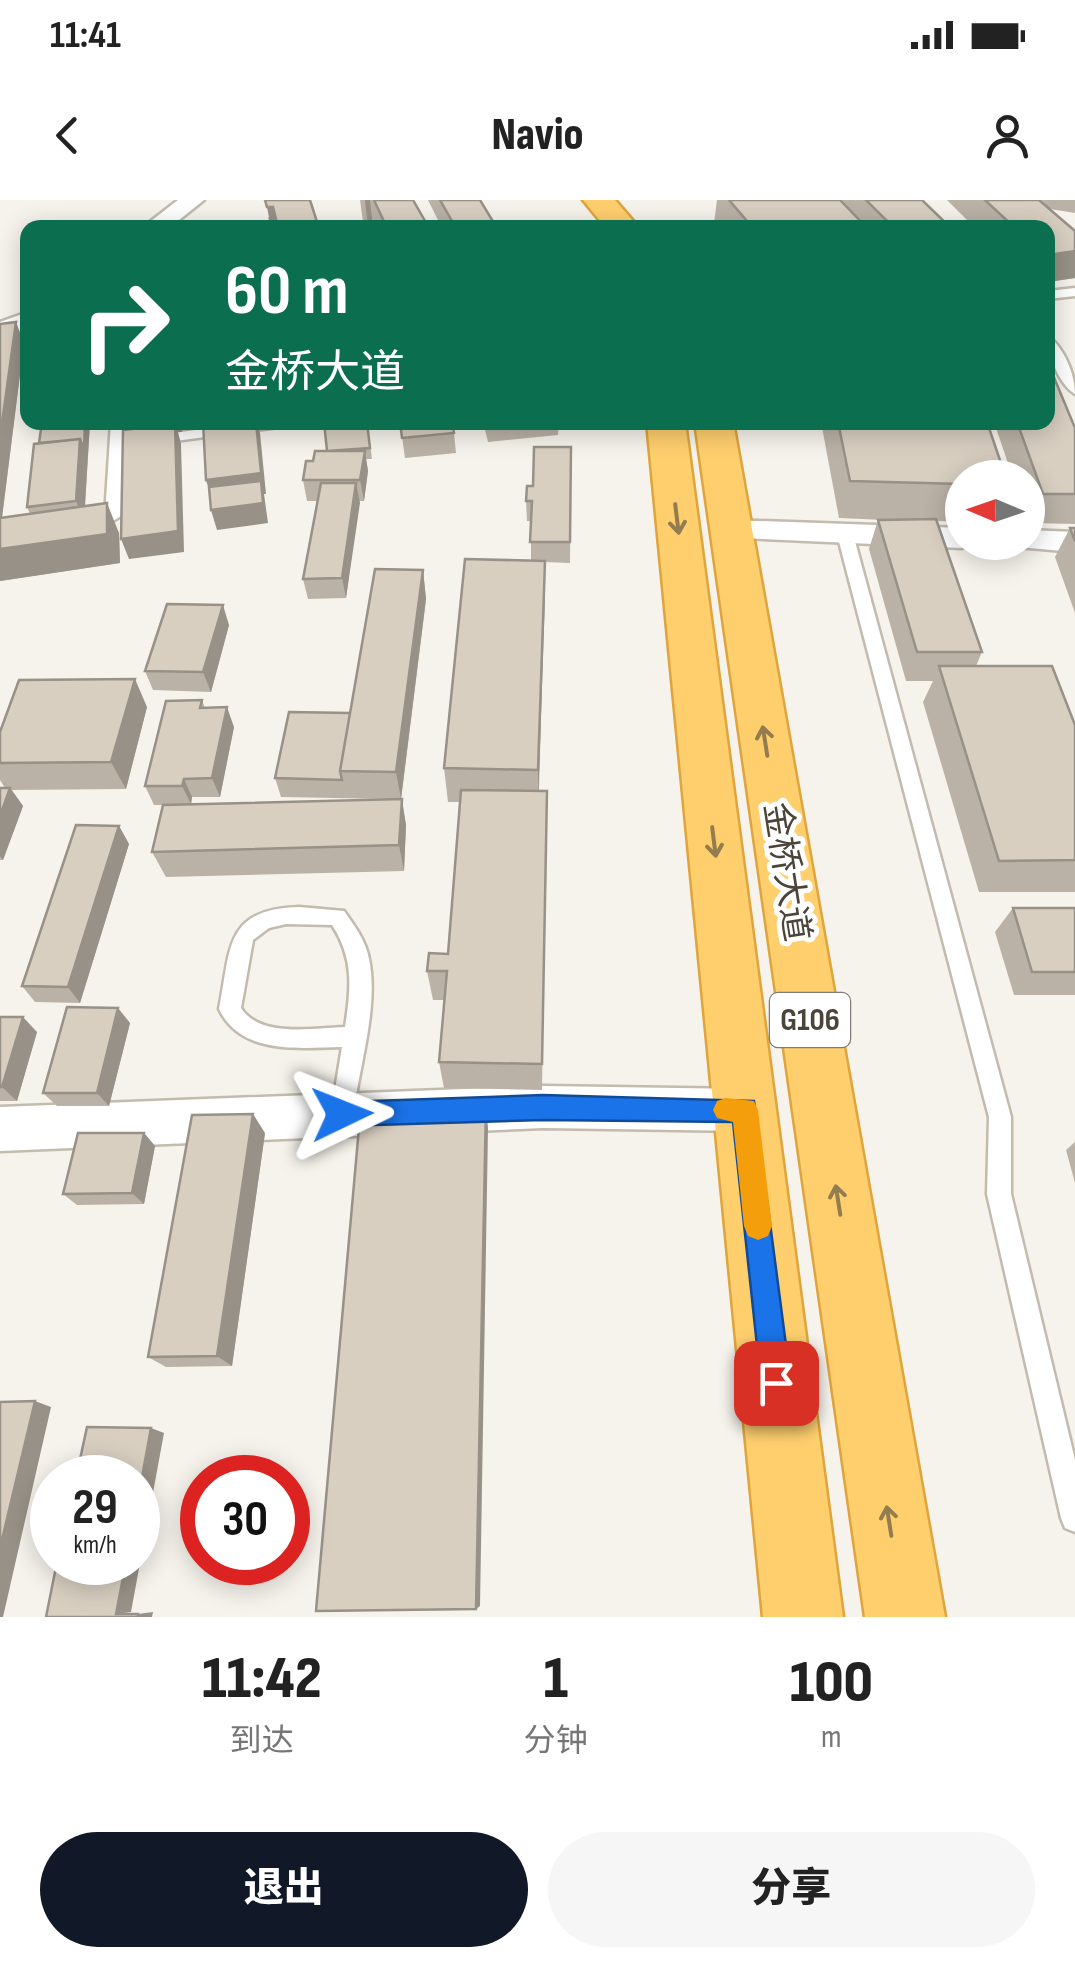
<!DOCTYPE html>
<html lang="zh">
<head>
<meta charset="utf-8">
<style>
	body { margin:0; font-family:"Sofia Sans Condensed","Noto Sans SC",sans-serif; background:#f6f6f6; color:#222; height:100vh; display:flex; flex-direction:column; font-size:38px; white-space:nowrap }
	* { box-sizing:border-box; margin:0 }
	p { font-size:32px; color:#767676 }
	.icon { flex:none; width:55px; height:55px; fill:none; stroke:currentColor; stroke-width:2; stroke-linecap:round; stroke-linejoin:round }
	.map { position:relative; height:1417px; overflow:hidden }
	.details { display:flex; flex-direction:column; background:#fff; flex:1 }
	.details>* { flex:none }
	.hud { position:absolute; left:20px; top:20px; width:1035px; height:210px; border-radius:20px; box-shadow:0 5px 25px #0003; background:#0b6e4f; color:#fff; overflow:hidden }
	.needle { width:65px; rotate:272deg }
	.fabs { position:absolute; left:945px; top:260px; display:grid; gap:20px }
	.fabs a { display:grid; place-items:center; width:100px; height:100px; border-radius:50%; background:#fff; box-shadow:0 5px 25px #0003; font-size:50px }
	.speed { position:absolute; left:30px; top:1255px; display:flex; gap:20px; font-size:50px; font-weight:700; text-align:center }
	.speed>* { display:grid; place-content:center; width:130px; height:130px; border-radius:50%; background:#fff; box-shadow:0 5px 25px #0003; line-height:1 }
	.speed small { font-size:25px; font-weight:400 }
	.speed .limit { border:15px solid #d22; background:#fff; color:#111 }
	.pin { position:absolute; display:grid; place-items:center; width:85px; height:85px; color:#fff; margin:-42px; border-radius:20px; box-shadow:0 5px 15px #0006 }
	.me { position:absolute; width:110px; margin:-55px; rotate:88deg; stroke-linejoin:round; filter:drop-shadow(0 0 8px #0008) }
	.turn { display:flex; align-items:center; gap:35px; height:210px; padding:0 40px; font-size:45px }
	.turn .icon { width:130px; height:130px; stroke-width:2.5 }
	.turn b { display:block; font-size:70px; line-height:85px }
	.eta { display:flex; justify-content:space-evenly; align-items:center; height:170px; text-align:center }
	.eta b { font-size:60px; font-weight:800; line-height:70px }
	.cta { display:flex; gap:20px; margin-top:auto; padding:20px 40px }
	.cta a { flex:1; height:115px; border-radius:60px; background:#111827; color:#fff; font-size:40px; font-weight:800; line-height:115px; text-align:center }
	.cta a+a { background:#f6f6f6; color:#222 }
	.status { display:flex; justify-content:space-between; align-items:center; height:70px; padding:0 50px; background:#fff; direction:ltr }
	.status svg { height:28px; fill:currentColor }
	header { display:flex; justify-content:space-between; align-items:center; height:130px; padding:0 40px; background:#fff; font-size:45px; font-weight:800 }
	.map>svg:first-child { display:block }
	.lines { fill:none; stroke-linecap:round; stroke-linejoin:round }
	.lane-casing { stroke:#c2bbae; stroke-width:5 }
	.street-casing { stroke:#c2bbae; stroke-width:5 }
	.highway-casing { stroke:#e0a43c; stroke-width:5 }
	.lane { fill:#fff; fill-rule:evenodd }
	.street { fill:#fff; fill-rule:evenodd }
	.highway { fill:#ffcf6e; fill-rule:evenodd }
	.wall { fill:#bab2a6 }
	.shaded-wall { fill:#979187 }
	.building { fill:#d8cfc1; stroke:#979187; stroke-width:2.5 }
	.oneway { stroke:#937c4e }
	.route { fill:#1a73e8; stroke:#114b97; stroke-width:2.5 }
	.slow { fill:#f59e0b }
	.labels { text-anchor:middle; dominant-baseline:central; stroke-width:10; stroke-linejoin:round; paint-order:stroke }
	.shield { fill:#fff; stroke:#817c74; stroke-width:2.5 }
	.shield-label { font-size:32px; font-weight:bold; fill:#4b4439 }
	.street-label { font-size:35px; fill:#4b4439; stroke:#fff }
</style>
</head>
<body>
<div class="status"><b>11:41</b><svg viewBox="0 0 49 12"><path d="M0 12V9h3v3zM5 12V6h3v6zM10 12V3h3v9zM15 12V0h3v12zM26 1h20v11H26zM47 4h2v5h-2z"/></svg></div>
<header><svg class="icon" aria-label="back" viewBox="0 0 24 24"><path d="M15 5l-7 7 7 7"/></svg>Navio<svg class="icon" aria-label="person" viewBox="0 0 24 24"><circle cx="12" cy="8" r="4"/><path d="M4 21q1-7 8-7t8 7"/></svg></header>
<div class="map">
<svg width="1075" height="1417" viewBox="0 0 1075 1417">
	<rect width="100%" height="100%" fill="#f6f3ec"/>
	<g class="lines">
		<defs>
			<path id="lane" d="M1075 88V96L1048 99V91Z
				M1048 136C1064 148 1075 174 1075 194 1059 184 1047 154 1048 136Z
				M111 222H125L124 240 252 222H293L286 226 124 248 121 316 113 321 105 316Z
				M845 329 853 334 1011 917V994L1075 1260V1332L1065 1328 1061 1318 987 994 989 917 837 334Z
				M299 707 344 711C354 725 366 741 369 759 379 805 359 868 353 914L350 922 342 925 334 922 331 914 342 847C298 848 241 855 219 809 231 749 224 709 299 707ZM286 724 332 725C354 758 351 789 345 827 314 828 260 838 241 808L253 740 269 728Z"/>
			<path id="street" d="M178 0H204L169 28H142Z
				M28 112V128L0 139V122Z
				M731 320 962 328V342H974L962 348 720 337 716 330Z
				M1028 330 1075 332V352L1017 347 1014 342H1028Z
				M543 886 745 889 761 895 768 910 761 925 745 931 543 928 0 951V907Z"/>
			<path id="highway" d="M583 0H615L639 28H606Z
				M647 222H685L843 1417H763Z
				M695 222H733L945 1417H865Z"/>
		</defs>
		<use href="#lane" class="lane-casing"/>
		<use href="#street" class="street-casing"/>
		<use href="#highway" class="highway-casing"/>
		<use href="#lane" class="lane"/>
		<use href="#street" class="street"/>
		<use href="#highway" class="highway"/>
	</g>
	<path class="wall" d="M360 0H413L429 28H365L363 22Z
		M428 0H480L497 28H442Z
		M717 0H922L951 28H717L714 23Z
		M947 0H1075V13L1050 9 1075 78 1048 82V28H975Z
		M0 124 24 143 2 318 30 314 27 307 39 243 42 222H90L85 306 119 333 120 363 0 381Z
		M367 222 372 259H366L368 271 364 301H359L346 398 308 399 303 379 317 301H307L303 280 313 261Z
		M400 222 454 233 456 253 405 258Z
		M483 222H559L558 235 488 242Z
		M821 222H987L962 278V322L937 321 982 452 976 466 1075 525V692H979L923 502 933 481H906L869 349 878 320H885L839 318Z
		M994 222H1048L1075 228V324L1029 323 1028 319V278H1013Z
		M571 247 570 363 545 362 539 591H547L542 890 444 888 439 862 444 800H433L427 771 448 754 460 602H448L444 568 531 360V321H527L526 301 533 286Z
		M1070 328H1075V413L1055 357Z
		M423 370 426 399 401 599 406 625 404 671 166 677 152 652 163 605H154L145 586 202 500 205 508 234 527 220 597H192L191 604 388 599 281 597 275 578 350 513Z
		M229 425 211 492 153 490 145 471Z
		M147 507 126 589 12 590 23 606 3 660H0V588H5L0 580V532Z
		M119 626 129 644 80 803 35 802 22 786Z
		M1013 708H1075V795H1014L995 732Z
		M0 817 37 832 17 901H0Z
		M130 823 109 906H57L43 893Z
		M144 933 155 946 144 1004 77 1005 63 994Z
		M265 933 232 1166 166 1167 148 1157Z
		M1075 942V983L1066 950Z"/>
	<path class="shaded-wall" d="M365 0H370L373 28H368Z
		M267 7H273L277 28 270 19 271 28Z
		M1075 51V78L1048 82V55Z
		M16 122 24 143 0 333V237Z
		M85 222H90L84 322 76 301 80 239Z
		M125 222H182V232H178L181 244 184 352 129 359 121 339 130 238Z
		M256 222H257L260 233 266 294H264L268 323 217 330 211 310 212 300 206 280Z
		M365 251 368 271 364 301 360 280Z
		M356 283 360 303 346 398 342 378Z
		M107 303 119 333 120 363 0 381V349Z
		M545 361V397L538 604V570Z
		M423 370 426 399 401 599 396 572Z
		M223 405 229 425 211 492 203 472Z
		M135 479 147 507 126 589 111 562Z
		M227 507 234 527 220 597 212 578Z
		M184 579 192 597 191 604 182 586Z
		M10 588 23 606 3 660 0 656V616Z
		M402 599 406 625 404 671 399 645Z
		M119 626 129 644 80 803 68 787Z
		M118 808 130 823 109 906 97 893Z
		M23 817 37 832 17 901 2 887Z
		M486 904 488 928 480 1406 476 1409Z
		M253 914 265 933 232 1166 217 1156Z
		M144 933 155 946 144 1004 132 993Z
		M35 1201 51 1207 3 1417H0V1348Z
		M151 1228 164 1233 131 1412 116 1414 126 1362H138V1299Z
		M153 1412 152 1417H138V1414Z"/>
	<path class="building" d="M265 0H310L319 28H275L270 19H276L273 7H267Z
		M374 0H413L429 28H387Z
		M440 0H480L497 28H456Z
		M729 0H840L867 28H753Z
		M866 0H922L951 28H894Z
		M985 0H1039L1075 31V51L1048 55V28H1015Z
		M16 122 0 237V124Z
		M1048 163 1075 228V294H1043L1017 222H1048Z
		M42 222H85L84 249 80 239 39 243Z
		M203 222H256L261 273 206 280Z
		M324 222H367L370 248 327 251Z
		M400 222H452L454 233 402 238Z
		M838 222H987L1006 278H962V284L850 281Z
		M175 224 178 331 121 339 123 230Z
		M80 239 76 301 27 307 34 244Z
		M534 247H571L570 342H530L532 301H526L527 286H533Z
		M315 251H365L360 280H303L306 261H313Z
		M261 281 263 303 211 310 209 287Z
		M321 283H356L342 378 303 379Z
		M107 303V334L0 349V318Z
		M936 319 982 452H917L878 320Z
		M1070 328H1075V341Z
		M465 359 545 361 538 570 444 568Z
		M375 369 423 370 396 572 340 571Z
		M167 404 223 405 203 472 145 471Z
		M939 466H1052L1075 525V660L999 661Z
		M135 479 111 562 0 563V532L19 480Z
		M202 500 200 508 227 507 212 578 184 579 182 586H145L166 501Z
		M289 512 350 513 340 571 342 580 275 578Z
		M0 588H10L0 616Z
		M461 590 547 591 542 864 439 862 447 771H427L429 753 448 754Z
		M402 599 399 645 152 652 163 605Z
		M76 625 119 626 68 787 22 786Z
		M1013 708H1075V772H1032Z
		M67 807 118 808 97 893H43Z
		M0 817H23L2 887H0Z
		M486 904 476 1409 316 1411 361 905Z
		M253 914 217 1156 148 1157 192 915Z
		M78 933H144L132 993 63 994Z
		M35 1201 0 1348V1202Z
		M87 1227 151 1228 138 1299V1278H76Z
		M57 1362H126L116 1414H138V1417H46Z"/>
	<defs><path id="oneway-shaft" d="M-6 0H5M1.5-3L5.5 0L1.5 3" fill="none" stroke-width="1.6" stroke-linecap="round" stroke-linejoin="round" transform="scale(2.5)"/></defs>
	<g class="oneway">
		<use href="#oneway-shaft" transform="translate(677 319) rotate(83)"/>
		<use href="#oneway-shaft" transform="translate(765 541) rotate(-99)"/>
		<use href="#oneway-shaft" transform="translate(714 642) rotate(83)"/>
		<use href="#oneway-shaft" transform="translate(838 1000) rotate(-99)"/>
		<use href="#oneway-shaft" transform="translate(889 1321) rotate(-99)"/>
	</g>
	<path class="route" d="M543 895 754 901 791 1183 787 1193 776 1198 766 1193 761 1183 733 922 543 920 342 926 333 923 329 914 333 905 342 902Z"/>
	<path class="slow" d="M726 898 754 901 758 910 772 1026 768 1036 758 1040 748 1036 744 1026 733 922 717 918 713 910 717 901Z"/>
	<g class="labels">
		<rect class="shield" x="770" y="793" width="80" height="54" rx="8"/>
		<g class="shield-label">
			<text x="810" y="820">G106</text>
		</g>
		<g class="street-label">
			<text transform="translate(786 672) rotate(81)">金桥大道</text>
		</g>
	</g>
</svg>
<div class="fabs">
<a><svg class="needle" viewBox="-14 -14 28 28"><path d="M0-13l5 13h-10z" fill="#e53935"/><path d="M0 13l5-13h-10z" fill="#767676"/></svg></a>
</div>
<div class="speed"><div>29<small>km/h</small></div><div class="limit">30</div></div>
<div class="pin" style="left:776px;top:1183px;background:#d93025"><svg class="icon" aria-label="arrive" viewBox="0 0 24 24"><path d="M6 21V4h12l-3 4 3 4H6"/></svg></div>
<svg class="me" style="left:342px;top:914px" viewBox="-20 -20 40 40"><path d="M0-17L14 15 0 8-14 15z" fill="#1a73e8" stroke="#fff" stroke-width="4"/></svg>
<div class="hud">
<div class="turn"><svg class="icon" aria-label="right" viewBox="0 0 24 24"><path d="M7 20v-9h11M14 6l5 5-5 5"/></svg><div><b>60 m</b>金桥大道</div></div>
</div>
</div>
<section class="details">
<div class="eta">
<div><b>11:42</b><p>到达</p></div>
<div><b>1</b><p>分钟</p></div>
<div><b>100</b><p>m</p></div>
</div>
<div class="cta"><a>退出</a><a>分享</a></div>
</section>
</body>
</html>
